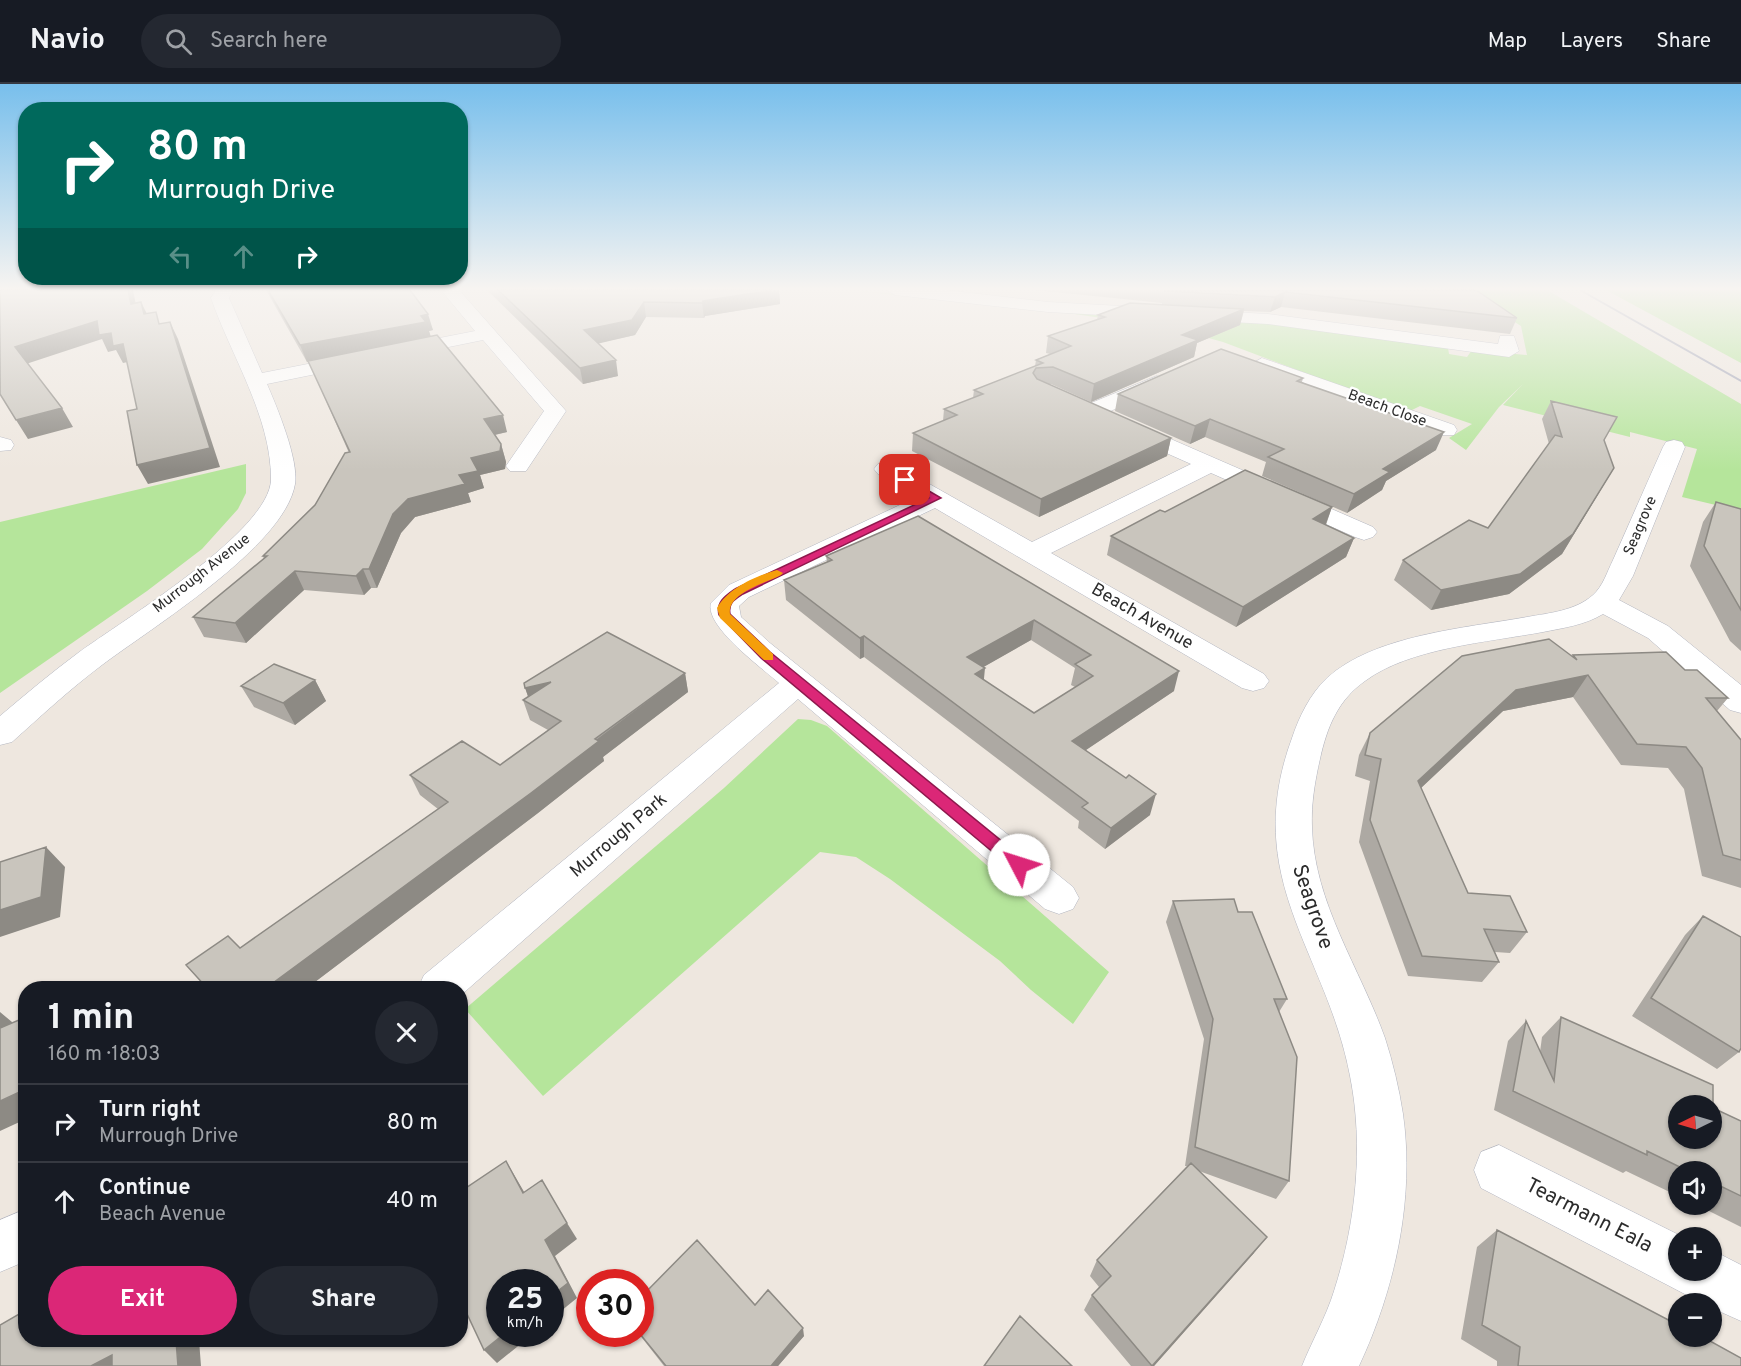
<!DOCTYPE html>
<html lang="en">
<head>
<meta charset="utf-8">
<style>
	body { margin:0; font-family:Overpass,sans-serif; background:#242831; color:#f1f3f6; height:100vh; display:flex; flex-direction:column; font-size:22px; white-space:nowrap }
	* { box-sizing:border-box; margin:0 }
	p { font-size:20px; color:#9ea1a6 }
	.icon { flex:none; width:33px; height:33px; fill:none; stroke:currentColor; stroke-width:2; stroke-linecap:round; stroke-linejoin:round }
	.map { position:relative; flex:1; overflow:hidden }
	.side { position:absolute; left:18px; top:897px; width:450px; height:366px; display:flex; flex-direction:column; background:#171b24; border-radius:24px; box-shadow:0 2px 4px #0004 }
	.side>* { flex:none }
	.banner { position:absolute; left:18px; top:18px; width:450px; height:183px; border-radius:24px; box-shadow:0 2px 4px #0004; background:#00695c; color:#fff; overflow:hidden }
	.needle { width:39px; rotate:265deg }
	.tools { position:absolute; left:1668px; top:1011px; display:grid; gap:12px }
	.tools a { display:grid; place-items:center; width:54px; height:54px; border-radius:50%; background:#171b24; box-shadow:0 2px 4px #0004; font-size:30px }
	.speed { position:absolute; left:486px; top:1185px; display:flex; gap:12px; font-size:30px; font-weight:700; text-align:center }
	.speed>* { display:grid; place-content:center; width:78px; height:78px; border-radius:50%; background:#171b24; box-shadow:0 2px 4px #0004; line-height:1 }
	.speed small { font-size:15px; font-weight:400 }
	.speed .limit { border:9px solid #d22; background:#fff; color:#111 }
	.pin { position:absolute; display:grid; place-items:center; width:51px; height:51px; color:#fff; margin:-26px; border-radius:12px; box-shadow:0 3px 9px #0006 }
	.me { position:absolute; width:66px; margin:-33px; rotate:310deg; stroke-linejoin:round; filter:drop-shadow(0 0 4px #0008) }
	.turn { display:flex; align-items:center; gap:21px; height:126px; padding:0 30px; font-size:27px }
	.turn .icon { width:78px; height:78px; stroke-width:2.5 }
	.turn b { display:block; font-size:42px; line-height:51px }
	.lanes { display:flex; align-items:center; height:57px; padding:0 30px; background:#0003; justify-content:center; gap:30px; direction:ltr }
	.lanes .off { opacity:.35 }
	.round { display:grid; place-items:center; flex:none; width:63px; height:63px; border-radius:32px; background:#242831 }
	.summary { display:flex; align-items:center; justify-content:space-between; height:102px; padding:0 30px }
	h1 { font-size:36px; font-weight:700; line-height:45px }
	.button { display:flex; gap:12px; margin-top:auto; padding:12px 30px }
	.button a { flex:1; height:69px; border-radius:36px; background:#db2777; color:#fff; font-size:24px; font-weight:700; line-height:69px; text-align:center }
	.button a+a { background:#242831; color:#f1f3f6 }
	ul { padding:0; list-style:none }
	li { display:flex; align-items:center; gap:18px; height:78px; padding:0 30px; border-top:2px solid #363941 }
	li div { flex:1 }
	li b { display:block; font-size:22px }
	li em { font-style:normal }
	header { display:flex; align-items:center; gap:36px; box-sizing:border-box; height:84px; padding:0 30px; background:#171b24; border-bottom:2px solid #363941 }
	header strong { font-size:28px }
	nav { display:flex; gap:33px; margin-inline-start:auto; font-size:21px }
	.search { width:420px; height:54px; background:#242831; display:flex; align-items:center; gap:15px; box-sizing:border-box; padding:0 21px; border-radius:33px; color:#9ea1a6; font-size:22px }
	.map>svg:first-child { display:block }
	.green { fill:#b5e59b }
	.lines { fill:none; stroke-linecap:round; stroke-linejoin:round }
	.minor-casing { stroke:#b2b5c0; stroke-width:1 }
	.minor { fill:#fff; fill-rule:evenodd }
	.rail { stroke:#a1a4b7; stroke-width:2 }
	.wall { fill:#ada9a3; fill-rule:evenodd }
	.shaded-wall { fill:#8d8a84 }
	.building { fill:#c9c5bd; stroke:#8d8a84; stroke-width:1.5; fill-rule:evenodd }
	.route { fill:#db2777; stroke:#8e194d; stroke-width:1.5 }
	.slow { fill:#f59e0b }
	.labels { text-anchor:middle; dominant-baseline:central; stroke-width:4.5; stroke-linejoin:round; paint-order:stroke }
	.far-street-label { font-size:15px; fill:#2c2c2c; stroke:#fff }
	.street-label { font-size:18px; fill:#2c2c2c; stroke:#fff }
	.near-street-label { font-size:21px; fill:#2c2c2c; stroke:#fff }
</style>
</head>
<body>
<header>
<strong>Navio</strong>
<div class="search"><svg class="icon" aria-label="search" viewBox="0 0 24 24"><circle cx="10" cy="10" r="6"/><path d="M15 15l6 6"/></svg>Search here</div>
<nav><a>Map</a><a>Layers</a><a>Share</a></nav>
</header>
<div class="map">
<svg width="1741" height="1282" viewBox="0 0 1741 1282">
	<rect width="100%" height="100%" fill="#eee7df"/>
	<path class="green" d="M849 206 1080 227 1253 236 1448 264 1449 270 1467 273 1472 266 1527 271 1521 242 1464 206H1547L1741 320V427L1682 413 1697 365 1630 348V353L1503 321 1523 300 1499 323 1466 366 1449 354 1472 340 1420 322 1410 327 1403 326 1223 258 1172 244 1067 229Z
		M1606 206H1741V279Z
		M246 380V409L238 425 202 465 147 507 0 609V438Z
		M798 635 811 636 827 642 1109 888 1073 940 1031 906 1000 877 890 795 856 773 820 768 543 1012 465 925 724 704Z"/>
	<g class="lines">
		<defs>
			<path id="minor" d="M216 206H233L229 214 262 289 475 247 441 206H459L566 327 526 387H510L506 382 544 327 483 256 267 300C277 323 299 376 295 400 285 462 151 544 102 581 70 605 41 632 12 658L0 661V632C26 610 51 589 78 569 120 538 271 447 271 395 271 332 231 272 211 214Z
				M887 206H945L1048 218 1268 230 1498 260 1500 252H1514L1519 267 1509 273 1268 240 1048 228 895 211Z
				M1262 274 1454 341 1457 346 1454 351H1438L1255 284 1252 280Z
				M1157 292 1164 294 1167 298 1164 302 1100 332H1084L1081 327 1084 322Z
				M1127 336 1373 443 1377 448 1373 453 1364 456 1355 453 1211 389 1051 469 1264 590 1269 597 1264 604 1253 607 1242 604 935 424 749 513 739 522 741 533 770 559 1073 803 1079 814 1073 825 1059 830 1045 825 798 615 460 912V904H418L424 891 779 599C762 584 704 542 711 519L729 501 917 413 878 390 874 385 878 380H894L1032 458 1191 380 1119 348 1116 343 1119 338Z
				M0 353 11 356 14 361 11 366 0 367Z
				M1674 356 1682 358 1685 363 1633 492 1619 516 1668 542 1741 601V629L1730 626 1648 554 1603 530C1585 541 1563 544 1543 548 1489 558 1409 564 1365 597 1338 616 1327 643 1320 675 1315 697 1311 720 1312 743 1314 819 1360 884 1385 954 1393 979 1399 1004 1403 1030 1415 1115 1395 1205 1359 1282H1302C1312 1257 1326 1233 1334 1207 1356 1139 1364 1062 1350 992 1326 866 1240 795 1292 654 1299 633 1310 610 1327 594 1374 551 1466 544 1527 533 1549 529 1575 527 1593 511 1603 502 1607 488 1613 476 1630 438 1646 401 1663 363L1666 358Z
				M1499 1061 1685 1154H1678V1186H1712V1166L1741 1181V1237L1712 1224V1220H1704L1481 1104 1474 1086 1481 1068Z
				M26 1125V1177L0 1188V1136Z"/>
		</defs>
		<use href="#minor" class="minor-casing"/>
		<use href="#minor" class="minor"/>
		<path class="rail" d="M1580 206 1741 297"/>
	</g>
	<path class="wall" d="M266 206H410L433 246 429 247 430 253 507 348 495 351 501 360 506 378 505 385 480 391 484 404 468 409 471 418 415 433 401 449 377 504H371L364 511 304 506 246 559 204 553 193 533 264 475 263 472 315 421 349 369 309 278H307Z
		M487 206H779L780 220 705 232 704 234 646 233 635 251 598 259 618 292 583 300Z
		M1035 206H1476L1517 234 1510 250 1281 223 1270 228 1244 227 1240 241 1197 259 1194 273 1091 318 1051 300H1049L1171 354 1167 372 1039 433 912 367 913 349 943 337 944 325 973 314 974 306 1035 282 1036 276 1050 270 1046 269 1048 252 1097 236 1098 231 1162 221V219Z
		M1303 294 1302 298 1436 366 1386 397 1382 406 1347 429 1262 392 1266 378 1205 353 1190 360 1115 327 1118 310Z
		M1551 317 1604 356 1614 384 1562 470 1509 510 1431 526 1394 496 1403 476 1488 444 1549 360 1542 335Z
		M1716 418 1741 425V567L1730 557 1690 482 1703 438Z
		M1332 423 1326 441 1354 454 1346 473 1236 543 1107 471 1111 452 1165 428Z
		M918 432 1174 607 1086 666 1150 731 1105 765 1078 744 1079 737 864 573 860 575 786 516 784 496 827 478 826 472ZM1031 556 1075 584 1071 601 1075 603 1034 629 984 596 983 583Z
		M1573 571 1685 586 1728 614 1717 627 1741 656V804L1702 792 1684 705 1668 684 1621 681 1573 613 1503 627 1421 704 1468 809 1527 848 1510 869 1495 868 1499 878 1482 898 1408 892 1359 758 1370 697 1355 692 1359 671 1370 649 1572 573Z
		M685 589 688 608 603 673 604 677 538 729 307 904H207L186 881 240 864 438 725 420 711 410 691 500 681 548 646 530 636 523 616 528 613 524 599Z
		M315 596 326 617 295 641 254 623 241 602Z
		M1173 817 1238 828 1287 915 1279 928 1289 1097 1276 1115 1199 1087 1254 1169 1154 1282H1131L1084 1226 1092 1211 1099 1203 1090 1192 1097 1176 1187 1082H1185L1204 955 1166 838Z
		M1703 832 1739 968 1717 985 1632 932 1685 851Z
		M1561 933 1713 1024 1741 1037V1143L1695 1120H1712V1088H1678V1112L1626 1087 1623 1089 1494 1026 1508 957 1526 937 1540 968 1542 953Z
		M1497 1146 1741 1282H1497V1277L1461 1255 1477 1163Z
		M755 1221 804 1252 778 1282H664L639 1250Z"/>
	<path class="shaded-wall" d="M128 206H133L139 236 131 220Z
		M773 206H779L780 220 705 232 704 234 702 219 703 217Z
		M1285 208 1281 223 1270 228 1275 213Z
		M141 218 149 234 144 230Z
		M644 218 646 233 635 251 588 262 584 246Z
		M1244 225 1240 241 1197 259 1194 273 1091 318 1094 300 1182 251Z
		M428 230 433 246 429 247 431 253 307 278 300 261Z
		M97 237 123 260 132 277 123 279 116 266 108 268 102 255 26 280 15 263Z
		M170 238 178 255 220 383 148 400 137 381Z
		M616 276 618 292 583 300 580 284Z
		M62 324 73 343 28 355 16 336Z
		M503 331 507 348 489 352 484 335Z
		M1210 335 1205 353 1190 360 1195 342Z
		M1444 348 1436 366 1386 397 1382 406 1347 429 1354 410 1383 385Z
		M1171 354 1167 372 1039 433 1041 415Z
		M501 360 506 378 505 385 480 391 484 404 468 409 471 418 415 433 401 449 377 504 369 485 393 430 408 415 459 391 471 374Z
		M1614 384 1562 470 1509 510 1431 526 1441 506Z
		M1332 423 1325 442 1313 435Z
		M1354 454 1346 473 1236 543 1243 523Z
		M363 485 371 504 364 511 356 492Z
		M295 487 304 506 246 559 235 539Z
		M1034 536 1031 556 966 593 967 573Z
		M864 552V573L860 575V554Z
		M985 584 983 605 975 590Z
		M1179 587 1174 607 1068 678 1072 657Z
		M685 589 688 608 603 673 604 677 538 729 307 904H266Z
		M1588 591 1573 613 1503 627 1406 718 1418 697 1516 606Z
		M315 596 326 617 295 641 283 619Z
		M551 598 531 620 525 604Z
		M1156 710 1150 731 1105 765 1111 744Z
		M46 763 65 783 60 833 0 853V859V826Z
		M0 928 12 938V968L0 958Z
		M26 1005V1035L0 1047V1017Z
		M506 1077 516 1094 534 1125 523 1109Z
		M567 1139 577 1155 555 1172 577 1214 550 1236V1213L545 1156Z
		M1267 1153 1254 1169 1154 1282H1152Z
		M803 1244 804 1252 778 1282H771Z
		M504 1250H533L497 1279 484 1266Z
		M176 1256H199L201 1282H178Z
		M112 1271 133 1282H91Z"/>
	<path class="building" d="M0 206H128L131 220 141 218 144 230 156 228 159 240 170 238 210 364 137 381 127 327 137 325 123 260 113 262 111 249 99 251 97 237 15 263 62 324 16 336 0 310Z
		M268 206H410L428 230 421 232 426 238 300 261Z
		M498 206H773L703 217 702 219 644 218 632 236 584 246 616 276 580 284Z
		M1476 206 1517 234 1285 208 1275 213 1164 207Z
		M1130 219 1244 225 1182 251 1198 256 1094 300 1053 283 1036 284 1033 289 1037 295 1171 354 1041 415 913 349 957 331 944 325 983 310 974 306 1043 279 1036 276 1071 262 1048 252 1105 233 1098 231Z
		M437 251 503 331 484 335 501 360 500 367 471 374 478 387 459 391 465 400 408 415 393 430 369 485H363L356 492 295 487 235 539 193 533 267 472H263L315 421 345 369 350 368 308 277Z
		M1221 265 1303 294 1297 297 1444 348 1383 385 1390 388 1354 410 1268 373 1284 365 1210 335 1195 342 1118 310Z
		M1551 317 1617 333 1604 356 1614 384 1573 450 1520 490 1441 506 1403 476 1469 436 1488 444 1555 351 1562 353Z
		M1245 386 1332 423 1313 435 1354 454 1243 523 1111 452 1160 426 1165 428Z
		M1716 418 1741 425V526L1704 462Z
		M918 432 1179 587 1072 657 1126 694 1129 691 1156 710 1111 744 1082 723 1088 719 864 552 860 554 784 496 832 476 826 472ZM1034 536 1091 571 1075 580 1093 592 1034 629 975 590 985 584 967 573Z
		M607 548 685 589 595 655 599 657 531 709 266 904H207L186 881 228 852 240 864 448 718 410 691 462 657 500 681 561 637 523 616 551 598 525 604 524 599Z
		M1549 555 1577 576 1573 571 1666 568 1685 586H1697L1728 614H1706L1741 656V776L1723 771 1702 684 1686 663 1637 660 1588 591 1516 606 1418 697 1468 809 1510 812 1527 848 1484 845 1499 878 1422 872 1370 736 1381 675 1365 671 1370 649 1462 572Z
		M274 580 315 596 283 619 241 602Z
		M46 763 41 813 0 826V778Z
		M1234 815 1238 828H1252L1287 915H1274L1297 973 1289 1097 1195 1063 1213 935 1173 817Z
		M1703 832 1741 853V964L1739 968 1651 914Z
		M26 933V1005L0 1017V944Z
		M1561 933 1713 1001V1024L1741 1037V1112L1712 1098V1088H1690L1647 1067V1071L1513 1007 1526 937 1554 997ZM1678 1022H1712V1054H1678Z
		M506 1077 523 1109 542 1096 567 1139 545 1156 568 1199 550 1213V1198H500V1250H504L484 1266 460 1215V1108Z
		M1191 1079 1267 1153 1152 1282 1092 1211 1111 1192 1097 1176Z
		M1497 1146 1678 1241V1252H1701L1741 1274V1282H1518L1520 1263 1482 1241Z
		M697 1156 755 1221 768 1206 803 1244 771 1282H666L640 1250V1214Z
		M26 1226V1256H176L178 1282H112V1271L91 1282H0V1241Z
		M1020 1232 1072 1282H984Z"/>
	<linearGradient id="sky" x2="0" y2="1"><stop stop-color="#78bfec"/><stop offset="0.53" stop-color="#f7f4f1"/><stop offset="1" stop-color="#f7f4f1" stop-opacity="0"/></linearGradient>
	<rect width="1741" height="386" fill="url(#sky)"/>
	<path class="route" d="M905 393 941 414 743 510C734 516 728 519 730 530L770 568 1025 776 1027 781 1025 785H1013L761 574 719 531C716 518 725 512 735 505L929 414 901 398V394Z"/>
	<path class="slow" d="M777 486 783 489 781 491C766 499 727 509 730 530L773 570V576H764L720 534 717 524C728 504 756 492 777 486Z"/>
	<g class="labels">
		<g class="far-street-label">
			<text transform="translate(1387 325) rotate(20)">Beach Close</text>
			<text transform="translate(1641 442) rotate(-67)">Seagrove</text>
			<text transform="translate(202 490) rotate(-38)">Murrough Avenue</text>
		</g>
		<g class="street-label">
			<text transform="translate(1142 533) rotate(30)">Beach Avenue</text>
			<text transform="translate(619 752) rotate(-40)">Murrough Park</text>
		</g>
		<g class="near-street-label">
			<text transform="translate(1312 823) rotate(71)">Seagrove</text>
			<text transform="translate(1589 1132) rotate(27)">Tearmann Eala</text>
		</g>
	</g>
</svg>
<div class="tools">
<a><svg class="needle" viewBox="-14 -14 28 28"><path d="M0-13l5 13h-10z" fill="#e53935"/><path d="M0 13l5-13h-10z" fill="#9ea1a6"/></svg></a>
<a><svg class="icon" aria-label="sound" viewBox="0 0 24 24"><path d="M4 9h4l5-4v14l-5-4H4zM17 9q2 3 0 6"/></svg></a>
<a>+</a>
<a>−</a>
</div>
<div class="speed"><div>25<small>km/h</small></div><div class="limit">30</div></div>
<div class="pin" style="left:905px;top:396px;background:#d93025"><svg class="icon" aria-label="arrive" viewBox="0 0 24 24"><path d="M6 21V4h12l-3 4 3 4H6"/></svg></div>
<svg class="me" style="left:1019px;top:781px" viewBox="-20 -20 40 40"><circle r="19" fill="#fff"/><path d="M0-13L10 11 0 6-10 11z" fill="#db2777"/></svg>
<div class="banner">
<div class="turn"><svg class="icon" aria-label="right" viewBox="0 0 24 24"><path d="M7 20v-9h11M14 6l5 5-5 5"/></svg><div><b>80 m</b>Murrough Drive</div></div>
<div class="lanes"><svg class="icon off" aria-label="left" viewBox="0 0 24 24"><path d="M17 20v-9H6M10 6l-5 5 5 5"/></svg><svg class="icon off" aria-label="ahead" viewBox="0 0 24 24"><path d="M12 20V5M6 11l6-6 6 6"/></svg><svg class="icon" aria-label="right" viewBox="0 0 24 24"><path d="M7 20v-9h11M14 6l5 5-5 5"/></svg></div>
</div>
<section class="side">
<div class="summary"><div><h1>1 min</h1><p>160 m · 18:03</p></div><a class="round"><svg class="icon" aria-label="close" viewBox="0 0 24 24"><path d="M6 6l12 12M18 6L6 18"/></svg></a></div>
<ul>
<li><svg class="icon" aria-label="right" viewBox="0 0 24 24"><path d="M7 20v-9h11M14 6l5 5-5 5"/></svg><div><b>Turn right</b><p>Murrough Drive</p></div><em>80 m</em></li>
<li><svg class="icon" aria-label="ahead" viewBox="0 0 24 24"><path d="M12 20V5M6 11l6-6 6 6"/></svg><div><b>Continue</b><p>Beach Avenue</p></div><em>40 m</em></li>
</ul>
<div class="button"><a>Exit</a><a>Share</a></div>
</section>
</div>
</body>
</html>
